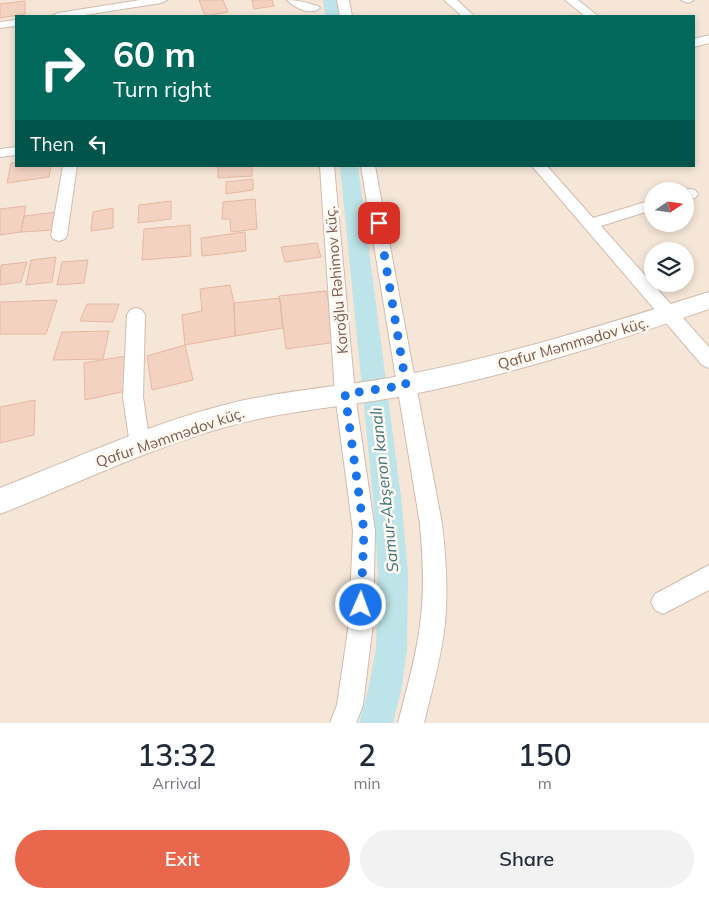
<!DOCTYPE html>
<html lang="en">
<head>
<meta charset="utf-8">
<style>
	body { margin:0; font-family:Mulish,sans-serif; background:#f2f2f3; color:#1f2937; height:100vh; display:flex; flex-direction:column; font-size:19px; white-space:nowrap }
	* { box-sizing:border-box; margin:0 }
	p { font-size:16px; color:#747a83 }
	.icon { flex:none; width:28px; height:28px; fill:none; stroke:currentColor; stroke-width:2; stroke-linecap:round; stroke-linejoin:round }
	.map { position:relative; height:723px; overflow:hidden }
	.side { display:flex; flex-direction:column; background:#fff; flex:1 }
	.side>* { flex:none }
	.hud { position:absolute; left:15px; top:15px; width:680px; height:152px; border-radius:0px; box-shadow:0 2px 8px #0003; background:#00695c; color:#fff; overflow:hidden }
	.needle { width:32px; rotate:77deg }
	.controls { position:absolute; left:644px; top:182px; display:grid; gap:10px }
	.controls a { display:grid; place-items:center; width:50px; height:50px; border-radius:50%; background:#fff; box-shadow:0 2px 8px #0003; font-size:25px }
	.pin { position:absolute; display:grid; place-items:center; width:42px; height:42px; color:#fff; margin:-21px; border-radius:10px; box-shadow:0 2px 8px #0006 }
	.me { position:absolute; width:55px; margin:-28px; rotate:2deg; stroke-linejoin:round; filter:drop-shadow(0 0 4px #0008) }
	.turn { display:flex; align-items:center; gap:18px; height:105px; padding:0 15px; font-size:22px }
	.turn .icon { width:65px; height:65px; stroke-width:2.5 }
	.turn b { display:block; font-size:35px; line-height:42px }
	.then { display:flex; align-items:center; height:48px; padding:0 15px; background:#0003; gap:10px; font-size:19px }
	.eta { display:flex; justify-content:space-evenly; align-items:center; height:85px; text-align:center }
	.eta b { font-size:30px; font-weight:600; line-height:35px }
	.primary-button { display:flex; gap:10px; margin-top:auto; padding:10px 15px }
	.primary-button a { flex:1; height:58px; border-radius:30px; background:#e9684d; color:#fff; font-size:20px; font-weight:600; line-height:58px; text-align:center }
	.primary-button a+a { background:#f2f2f3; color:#1f2937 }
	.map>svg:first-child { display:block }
	.residential { fill:#f5e6d8; fill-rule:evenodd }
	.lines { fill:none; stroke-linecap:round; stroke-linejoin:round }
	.canal { fill:#bde4e8; fill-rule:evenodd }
	.building { fill:#f3d2c1; stroke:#e7b8a1 }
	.minor-casing { stroke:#d1bcae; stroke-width:2 }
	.tertiary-casing { stroke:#d1bcae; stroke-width:2 }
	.minor { fill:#fff; fill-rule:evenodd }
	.tertiary { fill:#fff; fill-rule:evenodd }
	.route { stroke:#1a73e8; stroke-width:9; stroke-dasharray:0 16.2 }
	.labels { text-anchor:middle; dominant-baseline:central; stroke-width:5; stroke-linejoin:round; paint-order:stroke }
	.street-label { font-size:15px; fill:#7a5a4c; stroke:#fff9f1 }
	.water-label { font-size:16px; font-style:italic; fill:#3e787e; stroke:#fff9f1 }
</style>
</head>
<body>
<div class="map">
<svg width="709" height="723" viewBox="0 0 709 723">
	<rect width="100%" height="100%" fill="#fdf5ea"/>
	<path class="residential" d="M0 0H709V723H0ZM16 16H694V166H16ZM652 191H685V224H652ZM652 251H685V284H652Z"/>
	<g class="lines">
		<path class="canal" d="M323 0H337L339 16H325Z
			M340 166H358L401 497 408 573 407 649 402 686 393 723H359L369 686 376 649 378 573 373 497Z"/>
	</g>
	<path class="building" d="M199 0H223L228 12 205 16Z
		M252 0H272L274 6 254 9Z
		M25 1V14L0 18V4Z
		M11 163H16V166H51L49 177 7 183Z
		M218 166H252V176L218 178Z
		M253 179V190L226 194V182Z
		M255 199 257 229 231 232 230 219H222L223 202Z
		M171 201V219L138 223 139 205Z
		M26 206 21 232 0 235V209Z
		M113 208V228L91 231 93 212Z
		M56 212 54 230 21 232 24 216Z
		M190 225 191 256 142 260 144 229Z
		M245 232 246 251 202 256 201 238Z
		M317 243 321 257 285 262 281 247Z
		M56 257 52 282 26 285 31 260Z
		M88 260 84 283 57 285 62 262Z
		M27 262 21 282 0 285 1 265Z
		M230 285 234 303 235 336 185 345 182 315 202 311 200 289Z
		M326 291 337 342 286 349 279 296Z
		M280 298 283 328 235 336 234 303Z
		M57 300 46 334H0V302Z
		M87 304H119L113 322 80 321Z
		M109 331 103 359 53 360 62 332Z
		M185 345 193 380 152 390 147 356Z
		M126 356V391L85 400 84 363Z
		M35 400 34 435 0 443V407Z"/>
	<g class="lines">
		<defs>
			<path id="minor" d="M140 0H167L161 3 78 16H52L58 13Z
				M287 0C299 0 307 3 318 6L320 8C310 16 295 8 287 0Z
				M337 0H349L352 16H340Z
				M444 0H457L474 16H462Z
				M565 0H578L598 16H585Z
				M681 0H694L688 3Z
				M16 20V26L0 28V22Z
				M709 35V43L694 47V39Z
				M16 147V155L0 157V149Z
				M63 166H77L67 235 65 239 59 241 53 239 51 235Z
				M320 166H334L355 394 375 531 373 623 363 705 356 723H330L337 705 349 623 353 531 335 394Z
				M361 166H375L442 524C446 557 448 591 445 624 441 658 432 690 424 723H398C406 691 416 658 420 625 425 591 423 557 420 524Z
				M532 166H547L593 218 652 200V210L601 226 709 347V368L702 365Z
				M690 189 695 190 698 194 695 198 685 200V191H680Z
				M136 308 142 310 145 315 143 397 150 445 147 452 140 454 133 452 130 445 123 397 127 315 130 310Z
				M709 565V590L663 614 655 610 651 602 655 594Z"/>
			<path id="tertiary" d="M709 292V309C610 343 510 375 408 395 346 407 283 410 222 428 145 450 74 485 0 514V488C74 459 147 425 224 405 285 389 348 387 410 374 512 354 610 323 709 292Z"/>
		</defs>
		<use href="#minor" class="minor-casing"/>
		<use href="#tertiary" class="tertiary-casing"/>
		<use href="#minor" class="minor"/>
		<use href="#tertiary" class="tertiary"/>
	</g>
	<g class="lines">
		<path class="route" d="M361 605 364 531 345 394 406 385 379 223"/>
	</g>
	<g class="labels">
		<g class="street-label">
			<text transform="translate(336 280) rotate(-95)">Koroğlu Rəhimov küç.</text>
			<text transform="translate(573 343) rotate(-16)">Qafur Məmmədov küç.</text>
			<text transform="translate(170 437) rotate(-19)">Qafur Məmmədov küç.</text>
		</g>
		<g class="water-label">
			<text transform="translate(384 490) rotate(-96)">Samur-Abşeron kanalı</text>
		</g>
	</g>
</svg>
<div class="controls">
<a><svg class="needle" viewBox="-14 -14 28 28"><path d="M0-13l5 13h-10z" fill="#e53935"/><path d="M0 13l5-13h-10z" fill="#747a83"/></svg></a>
<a><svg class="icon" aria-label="layers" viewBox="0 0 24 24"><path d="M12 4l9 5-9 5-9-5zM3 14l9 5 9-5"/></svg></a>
</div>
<div class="pin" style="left:379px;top:223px;background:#d93025"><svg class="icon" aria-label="arrive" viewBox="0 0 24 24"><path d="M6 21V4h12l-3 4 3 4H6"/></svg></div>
<svg class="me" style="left:361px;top:605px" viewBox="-20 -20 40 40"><circle r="17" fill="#1a73e8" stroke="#fff" stroke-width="3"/><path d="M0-11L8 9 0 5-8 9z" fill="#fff"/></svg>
<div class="hud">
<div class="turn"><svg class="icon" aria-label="right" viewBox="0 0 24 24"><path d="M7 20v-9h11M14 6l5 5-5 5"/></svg><div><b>60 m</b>Turn right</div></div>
<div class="then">Then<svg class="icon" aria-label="left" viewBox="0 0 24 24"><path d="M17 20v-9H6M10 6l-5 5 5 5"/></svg></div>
</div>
</div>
<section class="side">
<div class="eta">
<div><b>13:32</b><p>Arrival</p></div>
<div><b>2</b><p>min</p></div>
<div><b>150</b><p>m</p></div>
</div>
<div class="primary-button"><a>Exit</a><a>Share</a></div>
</section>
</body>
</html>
